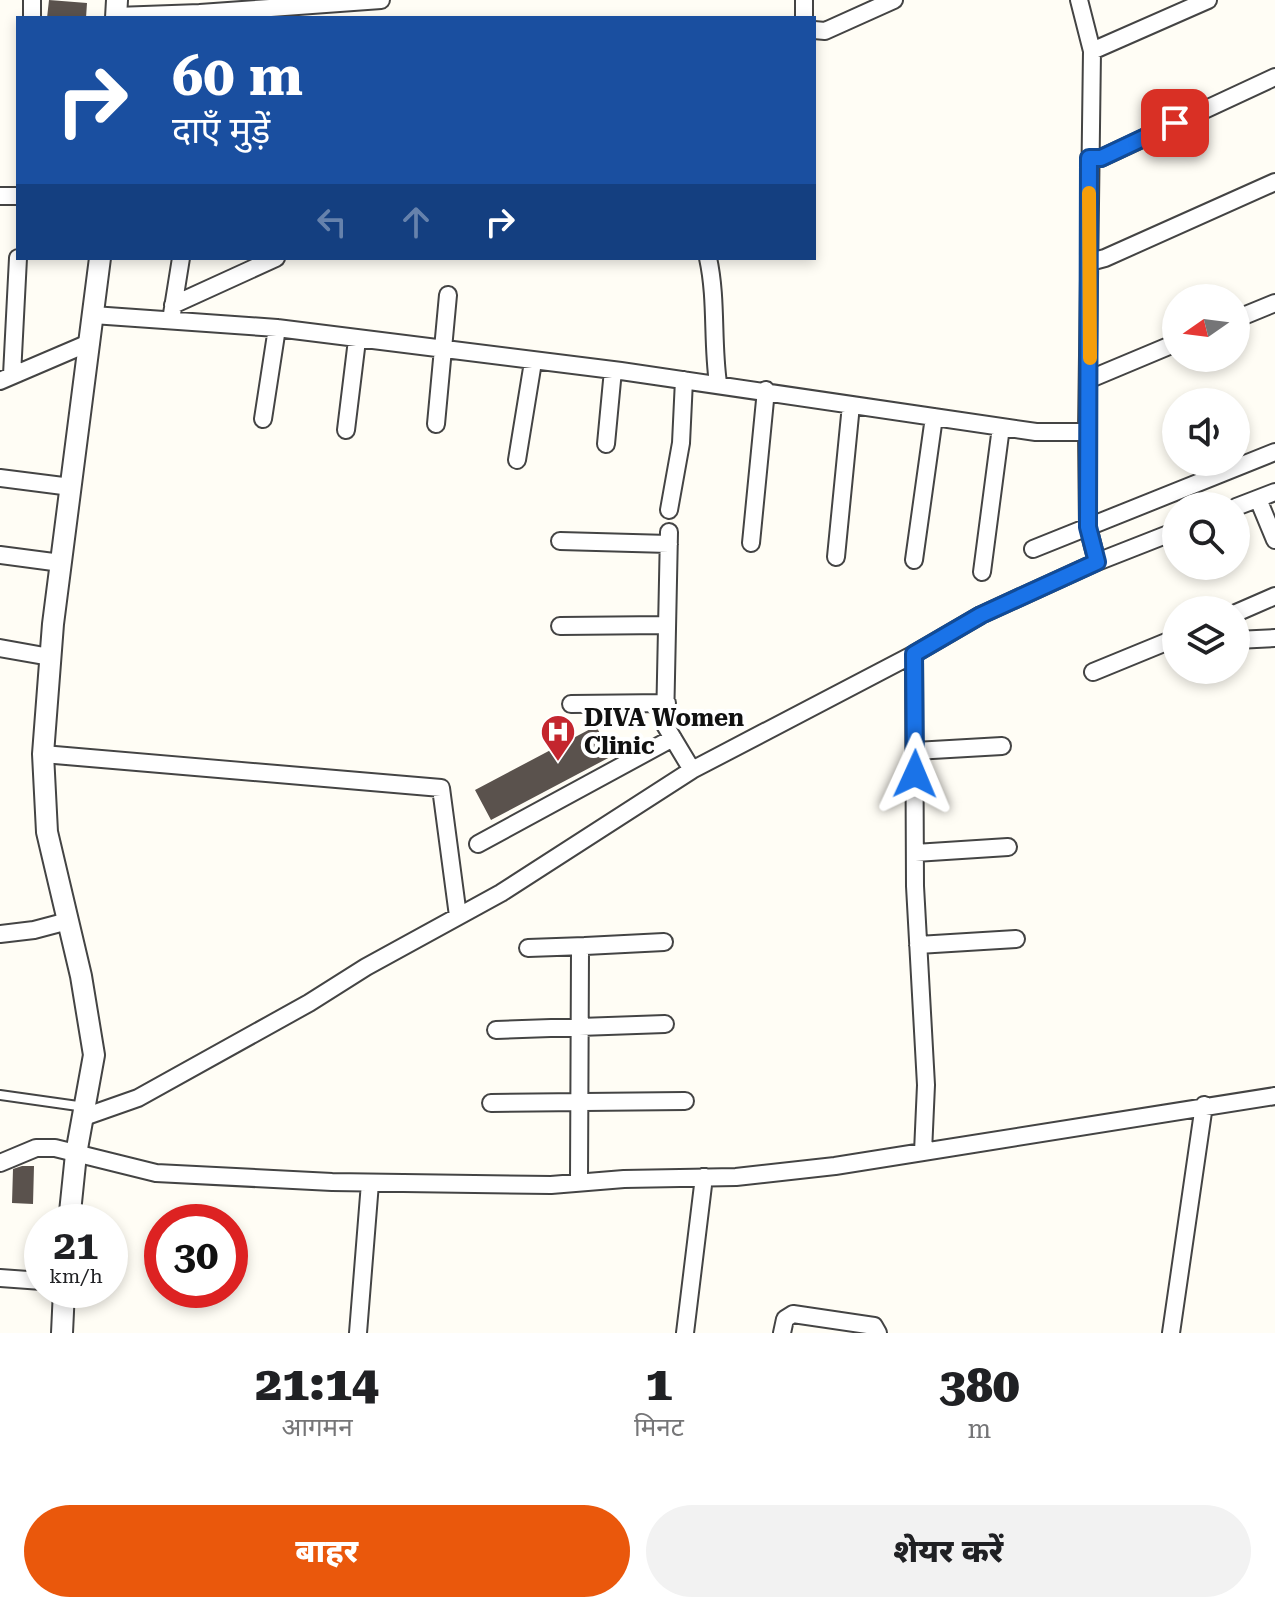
<!DOCTYPE html>
<html lang="hi">
<head>
<meta charset="utf-8">
<style>
	body { margin:0; font-family:"Roboto Serif","Noto Sans Devanagari",serif; background:#f2f2f2; color:#202124; height:100vh; display:flex; flex-direction:column; font-size:30px; white-space:nowrap }
	* { box-sizing:border-box; margin:0 }
	p { font-size:26px; color:#757577 }
	.icon { flex:none; width:44px; height:44px; fill:none; stroke:currentColor; stroke-width:2; stroke-linecap:round; stroke-linejoin:round }
	.map { position:relative; height:1333px; overflow:hidden }
	.details { display:flex; flex-direction:column; background:#fff; flex:1 }
	.details>* { flex:none }
	.top-card { position:absolute; left:16px; top:16px; width:800px; height:244px; border-radius:0px; box-shadow:0 4px 12px #0003; background:#1a4fa0; color:#fff; overflow:hidden }
	.needle { width:52px; rotate:256deg }
	.fabs { position:absolute; left:1162px; top:284px; display:grid; gap:16px }
	.fabs a { display:grid; place-items:center; width:88px; height:88px; border-radius:50%; background:#fff; box-shadow:0 4px 12px #0003; font-size:40px }
	.speed { position:absolute; left:24px; top:1204px; display:flex; gap:16px; font-size:40px; font-weight:700; text-align:center }
	.speed>* { display:grid; place-content:center; width:104px; height:104px; border-radius:50%; background:#fff; box-shadow:0 4px 12px #0003; line-height:1 }
	.speed small { font-size:20px; font-weight:400 }
	.speed .limit { border:12px solid #d22; background:#fff; color:#111 }
	.pin { position:absolute; display:grid; place-items:center; width:68px; height:68px; color:#fff; margin:-34px; border-radius:16px; box-shadow:0 4px 12px #0006 }
	.me { position:absolute; width:88px; margin:-44px; rotate:1deg; stroke-linejoin:round; filter:drop-shadow(0 0 6px #0008) }
	.turn { display:flex; align-items:center; gap:28px; height:168px; padding:0 24px; font-size:36px }
	.turn .icon { width:104px; height:104px; stroke-width:2.5 }
	.turn b { display:block; font-size:56px; line-height:68px }
	.lanes { display:flex; align-items:center; height:76px; padding:0 24px; background:#0003; justify-content:center; gap:40px; direction:ltr }
	.lanes .off { opacity:.35 }
	.eta { display:flex; justify-content:space-evenly; align-items:center; height:136px; text-align:center }
	.eta b { font-size:48px; font-weight:800; line-height:56px }
	.primary-button { display:flex; gap:16px; margin-top:auto; padding:16px 24px }
	.primary-button a { flex:1; height:92px; border-radius:48px; background:#ea580c; color:#fff; font-size:32px; font-weight:800; line-height:92px; text-align:center }
	.primary-button a+a { background:#f2f2f2; color:#202124 }
	.map>svg:first-child { display:block }
	.building { fill:#5a524d }
	.lines { fill:none; stroke-linecap:round; stroke-linejoin:round }
	.service-casing { stroke:#444; stroke-width:12 }
	.minor-casing { stroke:#444; stroke-width:20 }
	.tertiary-casing { stroke:#444; stroke-width:24 }
	.service { stroke:#fff; stroke-width:8 }
	.minor { stroke:#fff; stroke-width:16 }
	.tertiary { stroke:#fff; stroke-width:20 }
	.route-casing { stroke:#114b97; stroke-width:20 }
	.route { stroke:#1a73e8; stroke-width:14 }
	.slow { stroke:#f59e0b; stroke-width:14 }
	.labels { text-anchor:middle; dominant-baseline:central; stroke-width:8; stroke-linejoin:round; paint-order:stroke }
	.poi-label { font-size:24px; font-weight:bold; fill:#111; stroke:#fff; text-anchor:start }
</style>
</head>
<body>
<div class="map">
<svg width="1275" height="1333" viewBox="0 0 1275 1333">
	<rect width="100%" height="100%" fill="#fffdf5"/>
	<path class="building" d="M49 0 87 3 86 18H47Z
		M596 726 612 756 491 820 475 790Z
		M22 1166H34L33 1204 12 1203 13 1169Z"/>
	<g class="lines">
		<defs>
			<path id="service" d="M0 1095 85 1107"/>
			<path id="minor" d="M32 0V18
				M804 0V18
				M1079 0 1092 51 1087 432 1088 527 1097 562
				M116 16 200 13
				M199 18 200 13 381 0
				M814 30 825 31 894 0
				M1092 51 1208 0
				M1089 158H1101L1275 77
				M0 196H18
				M708 258C717 299 712 341 718 383
				M1090 262 1105 258 1275 182
				M173 305 276 258
				M172 314 181 258
				M93 315 277 328 621 371 1036 432H1087
				M1236 319 1275 303
				M12 375 18 258
				M1090 379 1176 343
				M0 381 91 342
				M263 419 277 328
				M436 424 448 295
				M346 430 357 340
				M606 444 613 370
				M517 460 533 362
				M0 478 71 487
				M1258 499 1275 540
				M1236 507 1275 492
				M669 510 681 443 684 380
				M669 532 665 725 692 770
				M560 541 669 544
				M751 543 766 390
				M1033 549 1275 452
				M0 555 61 563
				M836 557 851 405
				M914 560 934 417
				M982 572 1001 427
				M1236 613 1275 596
				M560 626 666 625
				M1236 640 1275 638
				M0 648 50 657
				M1093 672 1176 638
				M571 704 667 703
				M915 751 1002 746
				M43 754 441 788 458 916
				M478 844 673 738
				M915 853 1008 847
				M0 934 34 930 68 921
				M918 945 1016 939
				M528 948 585 946
				M496 1030 665 1024
				M491 1103 685 1101
				M84 1117 138 1098 309 1003 366 967 501 893 692 770 914 654 981 615 1097 562 1176 531
				M923 1152 1275 1096
				M0 1163 36 1148H55L156 1173 332 1182 551 1185 624 1179 736 1177 835 1166 923 1152 926 1085 915 886 914 654
				M579 1181 580 950 585 946 664 942
				M0 1278 42 1281
				M358 1333 370 1183
				M685 1333 704 1177
				M782 1333 785 1319 793 1314 874 1326 878 1333
				M1171 1333 1204 1105"/>
			<path id="tertiary" d="M116 18 117 0
				M69 1222 76 1154 94 1055 81 976 47 832 43 754 53 624 100 258
				M62 1333 64 1290"/>
		</defs>
		<use href="#service" class="service-casing"/>
		<use href="#minor" class="minor-casing"/>
		<use href="#tertiary" class="tertiary-casing"/>
		<use href="#service" class="service"/>
		<use href="#minor" class="minor"/>
		<use href="#tertiary" class="tertiary"/>
	</g>
	<g class="lines">
		<defs>
			<path id="route" d="M915 774 914 654 981 615 1097 562 1088 527 1089 158H1101L1175 123"/>
		</defs>
		<use href="#route" class="route-casing"/>
		<use href="#route" class="route"/>
		<path class="slow" d="M1089 193 1090 358"/>
	</g>
	<defs>
		<symbol id="hospital-pin" viewBox="-11 -11 22 30"><path d="M0 17L-7.5 6A9.5 9.5 0 1 1 7.5 6Z" fill="#c4262e" stroke="#fff"/><path d="M-5-5h3v3.5h4V-5h3V5h-3V1.5h-4V5h-3Z" fill="#fff"/></symbol>
	</defs>
	<g fill-rule="evenodd">
		<use href="#hospital-pin" x="538" y="712" width="40" height="54"/>
	</g>
	<g class="labels">
		<g class="poi-label">
			<text x="584" y="718">DIVA Women<tspan x="584" dy="28">Clinic</tspan></text>
		</g>
	</g>
</svg>
<div class="fabs">
<a><svg class="needle" viewBox="-14 -14 28 28"><path d="M0-13l5 13h-10z" fill="#e53935"/><path d="M0 13l5-13h-10z" fill="#757577"/></svg></a>
<a><svg class="icon" aria-label="sound" viewBox="0 0 24 24"><path d="M4 9h4l5-4v14l-5-4H4zM17 9q2 3 0 6"/></svg></a>
<a><svg class="icon" aria-label="search" viewBox="0 0 24 24"><circle cx="10" cy="10" r="6"/><path d="M15 15l6 6"/></svg></a>
<a><svg class="icon" aria-label="layers" viewBox="0 0 24 24"><path d="M12 4l9 5-9 5-9-5zM3 14l9 5 9-5"/></svg></a>
</div>
<div class="speed"><div>21<small>km/h</small></div><div class="limit">30</div></div>
<div class="pin" style="left:1175px;top:123px;background:#d93025"><svg class="icon" aria-label="arrive" viewBox="0 0 24 24"><path d="M6 21V4h12l-3 4 3 4H6"/></svg></div>
<svg class="me" style="left:915px;top:774px" viewBox="-20 -20 40 40"><path d="M0-17L14 15 0 8-14 15z" fill="#1a73e8" stroke="#fff" stroke-width="4"/></svg>
<div class="top-card">
<div class="turn"><svg class="icon" aria-label="right" viewBox="0 0 24 24"><path d="M7 20v-9h11M14 6l5 5-5 5"/></svg><div><b>60 m</b>दाएँ मुड़ें</div></div>
<div class="lanes"><svg class="icon off" aria-label="left" viewBox="0 0 24 24"><path d="M17 20v-9H6M10 6l-5 5 5 5"/></svg><svg class="icon off" aria-label="ahead" viewBox="0 0 24 24"><path d="M12 20V5M6 11l6-6 6 6"/></svg><svg class="icon" aria-label="right" viewBox="0 0 24 24"><path d="M7 20v-9h11M14 6l5 5-5 5"/></svg></div>
</div>
</div>
<section class="details">
<div class="eta">
<div><b>21:14</b><p>आगमन</p></div>
<div><b>1</b><p>मिनट</p></div>
<div><b>380</b><p>m</p></div>
</div>
<div class="primary-button"><a>बाहर</a><a>शेयर करें</a></div>
</section>
</body>
</html>
